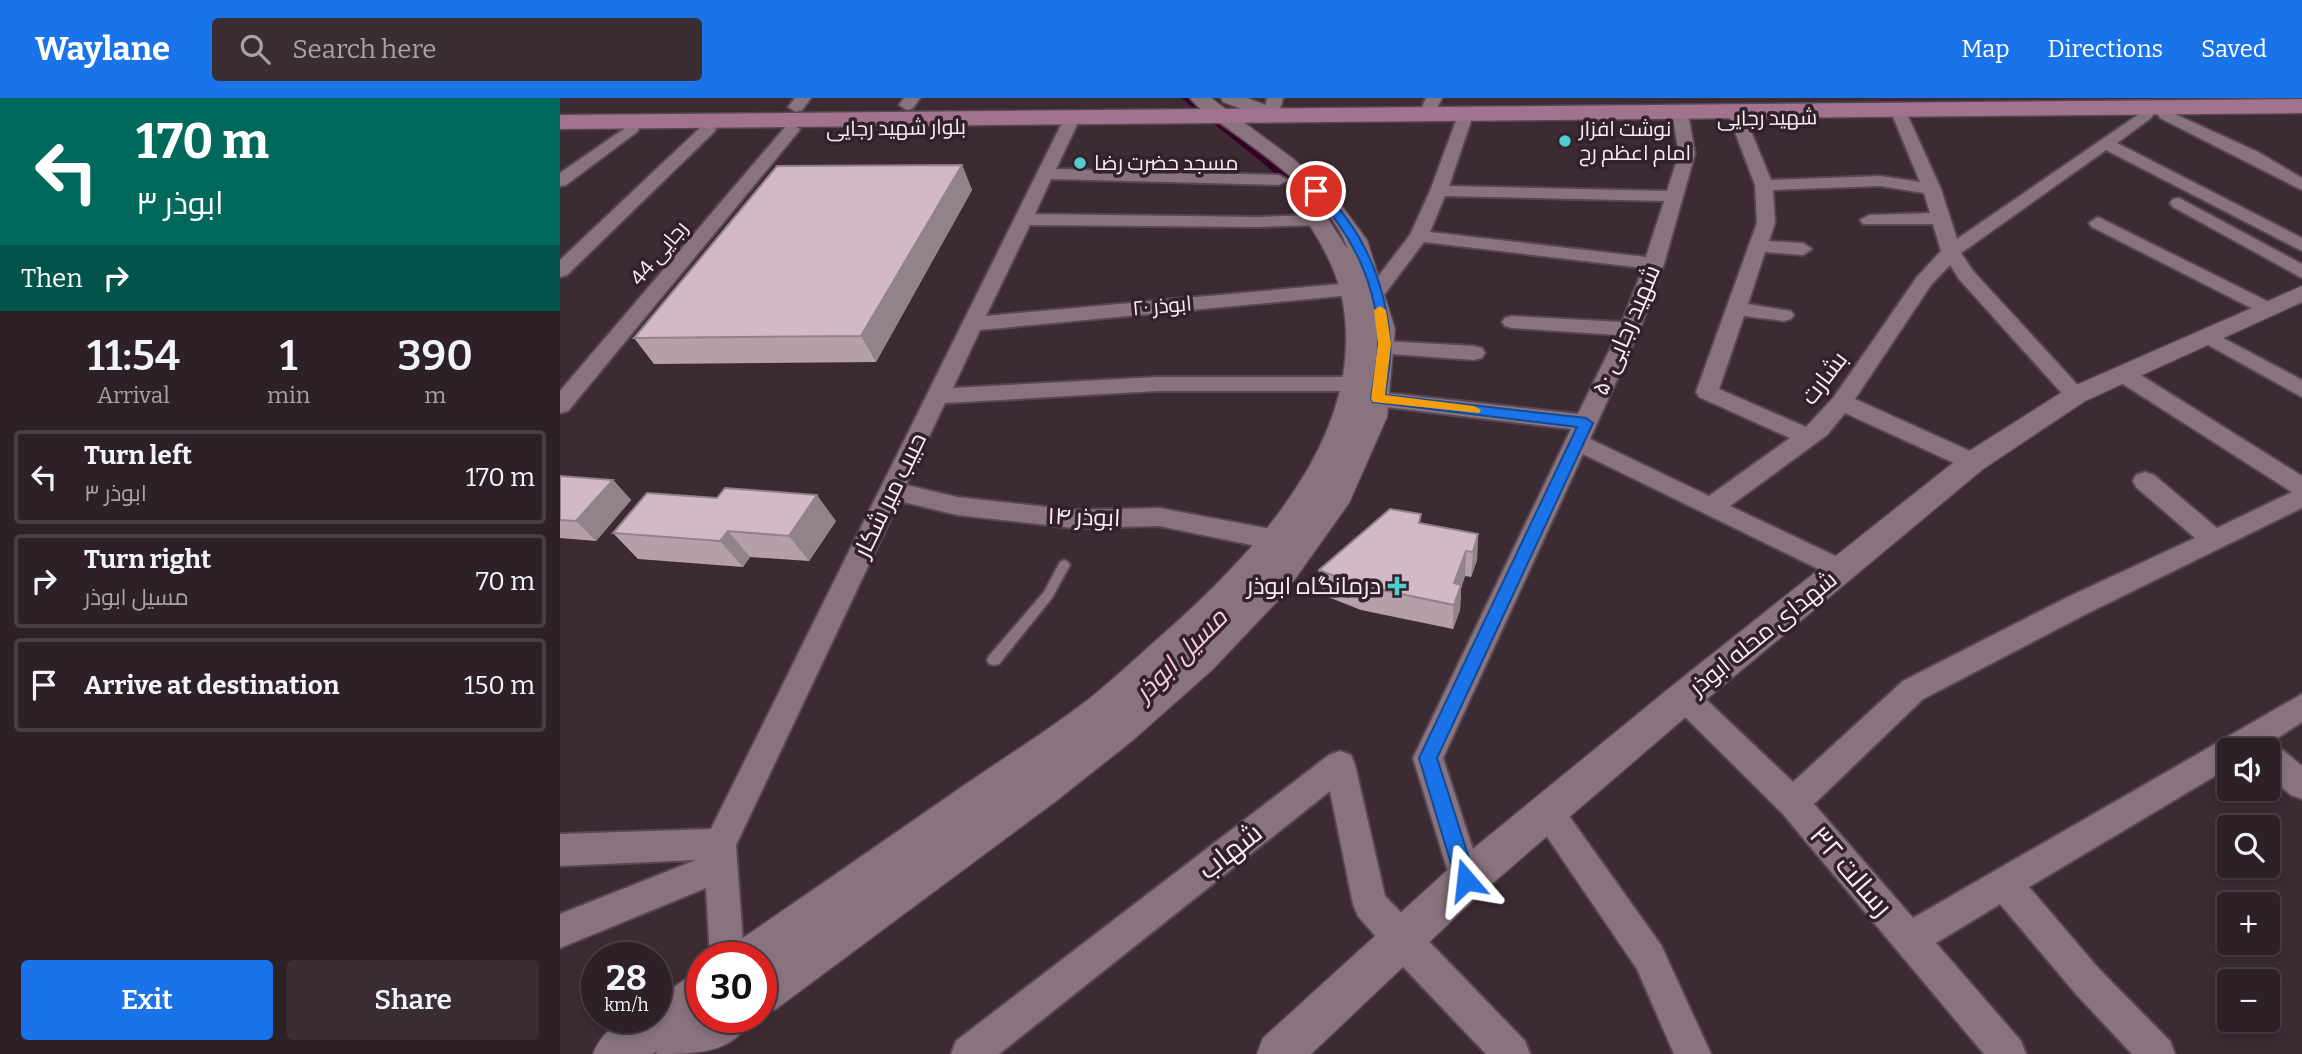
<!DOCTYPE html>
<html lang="en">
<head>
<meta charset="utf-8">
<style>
	body { margin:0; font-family:Bitter,Cairo,serif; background:#3a2d33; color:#f1f3f6; height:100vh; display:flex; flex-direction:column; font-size:26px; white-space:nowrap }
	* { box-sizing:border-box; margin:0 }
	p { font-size:23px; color:#a7a3a7 }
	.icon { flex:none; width:38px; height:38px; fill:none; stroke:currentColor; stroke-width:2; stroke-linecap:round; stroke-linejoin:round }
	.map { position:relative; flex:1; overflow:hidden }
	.drawer { display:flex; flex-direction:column; background:#2e2027; width:560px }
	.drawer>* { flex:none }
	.guide { background:#00695c; color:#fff; overflow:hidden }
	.buttons { position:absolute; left:1657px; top:640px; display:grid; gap:14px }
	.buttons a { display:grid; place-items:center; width:63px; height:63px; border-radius:7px; background:#2e2027; box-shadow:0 4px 10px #0003,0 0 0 2px #493e44; font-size:35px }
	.speed { position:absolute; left:21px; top:844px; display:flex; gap:14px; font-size:35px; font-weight:700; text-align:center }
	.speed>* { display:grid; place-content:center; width:91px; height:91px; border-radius:50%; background:#2e2027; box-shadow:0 4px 10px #0003,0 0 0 2px #493e44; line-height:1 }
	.speed small { font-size:18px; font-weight:400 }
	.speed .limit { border:10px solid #d22; background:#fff; color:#111 }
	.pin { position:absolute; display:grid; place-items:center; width:60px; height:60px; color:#fff; margin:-30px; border:4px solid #fff; border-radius:50%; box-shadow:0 2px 7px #0007 }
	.me { position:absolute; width:77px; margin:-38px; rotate:343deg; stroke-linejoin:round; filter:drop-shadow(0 0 5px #0008) }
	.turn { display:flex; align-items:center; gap:24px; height:147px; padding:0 21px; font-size:32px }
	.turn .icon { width:91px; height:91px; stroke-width:2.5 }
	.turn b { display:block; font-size:49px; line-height:60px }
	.then { display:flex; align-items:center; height:66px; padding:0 21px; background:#0003; gap:14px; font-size:26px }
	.eta { display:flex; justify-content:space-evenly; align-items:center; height:119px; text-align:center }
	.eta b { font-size:42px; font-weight:600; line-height:49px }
	.cta { display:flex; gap:14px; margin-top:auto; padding:14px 21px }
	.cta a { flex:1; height:80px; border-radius:7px; background:#1a73e8; color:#fff; font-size:28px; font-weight:600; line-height:80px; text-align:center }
	.cta a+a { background:#3a2d33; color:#f1f3f6 }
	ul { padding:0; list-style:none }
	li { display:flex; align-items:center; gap:21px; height:94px; margin:0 14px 10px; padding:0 7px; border:4px solid #493e44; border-radius:7px }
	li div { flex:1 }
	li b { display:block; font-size:26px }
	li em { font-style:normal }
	header { display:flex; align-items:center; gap:42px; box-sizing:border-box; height:98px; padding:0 35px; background:#1a73e8; color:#fff }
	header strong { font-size:33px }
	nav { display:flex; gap:38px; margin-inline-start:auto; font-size:24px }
	.search { width:490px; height:63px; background:#3a2d33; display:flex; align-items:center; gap:18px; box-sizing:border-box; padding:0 24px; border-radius:7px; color:#a7a3a7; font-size:26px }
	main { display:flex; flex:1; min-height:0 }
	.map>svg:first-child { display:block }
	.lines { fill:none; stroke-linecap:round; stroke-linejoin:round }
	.canal { fill:#360024; fill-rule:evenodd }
	.service-casing { stroke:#564750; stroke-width:4 }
	.minor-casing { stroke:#564750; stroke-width:4 }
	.tertiary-casing { stroke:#564750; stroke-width:3 }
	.secondary-casing { stroke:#564750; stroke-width:3 }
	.service { fill:#88737e; fill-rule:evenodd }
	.minor { fill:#88737e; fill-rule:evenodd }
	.tertiary { fill:#88737e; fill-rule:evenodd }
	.secondary { fill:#a2738e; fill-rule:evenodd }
	.wall { fill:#b4a0a9 }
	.shaded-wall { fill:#92828a }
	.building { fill:#d1bac5; stroke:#92828a; stroke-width:2 }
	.route { fill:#1a73e8; stroke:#114b97; stroke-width:2 }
	.slow { fill:#f59e0b }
	.poi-dot { fill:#52cdce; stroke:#32212a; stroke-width:2.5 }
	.labels { text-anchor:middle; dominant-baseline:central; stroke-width:7; stroke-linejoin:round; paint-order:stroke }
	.far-street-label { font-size:21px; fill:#f9edf3; stroke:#32212a }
	.far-poi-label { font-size:21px; fill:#f9edf3; stroke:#32212a; text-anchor:start }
	.street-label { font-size:24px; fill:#f9edf3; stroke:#32212a }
	.poi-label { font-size:24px; fill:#f9edf3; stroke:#32212a; text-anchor:end }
	.water-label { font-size:26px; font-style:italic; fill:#f8cbe2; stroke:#32212a }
	.near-street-label { font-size:28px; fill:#f9edf3; stroke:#32212a }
</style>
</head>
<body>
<header>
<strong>Waylane</strong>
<div class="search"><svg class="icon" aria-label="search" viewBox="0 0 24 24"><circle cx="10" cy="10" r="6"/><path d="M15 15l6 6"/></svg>Search here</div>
<nav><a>Map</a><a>Directions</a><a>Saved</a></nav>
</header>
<main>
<section class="drawer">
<div class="guide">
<div class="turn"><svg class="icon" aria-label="left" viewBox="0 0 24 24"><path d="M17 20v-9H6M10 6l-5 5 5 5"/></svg><div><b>170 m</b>ابوذر ۳</div></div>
<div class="then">Then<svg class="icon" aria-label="right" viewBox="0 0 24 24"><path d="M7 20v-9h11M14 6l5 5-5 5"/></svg></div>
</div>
<div class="eta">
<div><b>11:54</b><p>Arrival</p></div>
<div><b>1</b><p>min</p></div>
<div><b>390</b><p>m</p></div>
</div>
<ul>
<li><svg class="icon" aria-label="left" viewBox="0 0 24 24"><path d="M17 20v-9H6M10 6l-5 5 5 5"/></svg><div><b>Turn left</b><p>ابوذر ۳</p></div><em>170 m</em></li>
<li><svg class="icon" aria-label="right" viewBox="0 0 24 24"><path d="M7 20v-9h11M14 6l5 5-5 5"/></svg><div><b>Turn right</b><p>مسیل ابوذر</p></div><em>70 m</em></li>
<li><svg class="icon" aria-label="arrive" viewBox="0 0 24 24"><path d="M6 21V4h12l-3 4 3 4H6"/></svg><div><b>Arrive at destination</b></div><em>150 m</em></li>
</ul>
<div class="cta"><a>Exit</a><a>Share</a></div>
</section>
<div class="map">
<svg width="1742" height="956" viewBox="0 0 1742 956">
	<rect width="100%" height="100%" fill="#3d2b34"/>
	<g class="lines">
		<path class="canal" d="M621 0H637C688 39 750 76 786 132 795 145 799 161 805 176L803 180H791L770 133 743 100 703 65Z"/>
		<defs>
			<path id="service" d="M504 462 508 464 510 467 492 500 439 566 434 567 429 566 427 562 429 558 484 494 500 464Z"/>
			<path id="minor" d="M235 0H251L242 12 236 14 228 9Z
				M344 0H360L353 10 347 12 339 7Z
				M707 0H723L718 19 712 21 704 16Z
				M866 0H882L873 19 867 21 859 16Z
				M1585 12 1591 14 1593 17 1591 20 1557 45 1742 140V153L1546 52 1401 155 1413 173 1527 297 1524 302 1516 304 1508 302 1399 181 1390 167 1371 187 1295 301 1421 358 1425 364 1421 370 1413 372 1405 370 1285 315 1267 337 1170 408 1290 465 1294 472 1290 479 1281 482 1023 356 883 660 923 782 918 793 906 798 894 793 853 660 1011 331 818 308 810 306 807 301 810 296 818 294 1018 316 1057 237 952 230 945 228 942 224 945 220 952 218 1062 224 1083 170 864 144 824 197H810L807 193 850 137 870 93 897 20H909L911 23 889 88 1107 93 1119 56 1113 21 1121 16 1129 21 1135 56 1104 166 1080 231 1030 341 1149 398 1230 340 1139 299 1136 294 1197 125 1195 87 1170 21 1172 18H1184L1186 21 1211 82 1320 78 1360 84 1333 19 1335 16H1347L1381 91 1397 141ZM1320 88 1364 95 1370 115 1309 117 1300 122 1303 126H1373L1381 153 1357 179 1274 299 1246 329 1159 291 1184 218 1224 223 1231 221 1234 217 1231 213 1188 206 1205 154 1243 157 1252 151 1243 145 1209 143 1215 125 1213 92ZM885 98 1104 103 1086 159 870 134Z
				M1606 12 1698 54 1742 80V92L1600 20 1598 17 1600 14Z
				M509 22 517 27 496 71 719 77 728 82 719 87 491 81 475 116 698 119 757 117 766 122 757 127 698 129 470 127 426 218 791 185 798 187 801 191 798 195 791 197 420 232 393 290 598 279H793L801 281 804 286 801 291 793 293H598L385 305 346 387 397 399 513 412 599 410 716 432 725 435 729 442 725 449 716 452 599 428 513 430 397 417 339 403 176 747 184 859H150L146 790 0 850V816L136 762 0 768V736L151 731 501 27Z
				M71 26 77 28 79 31 77 34 6 87 0 88V75Z
				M148 26 154 28 156 31 154 34 7 177 0 179V162L142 28Z
				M232 26 240 31 238 34 8 313 0 315V293L226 28Z
				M1619 100 1742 166V180L1613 109 1610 105 1613 101Z
				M1538 119 1715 207 1718 211 1715 215H1701L1532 129 1529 125Z
				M1648 232 1742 282V299L1641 243 1638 238 1641 233Z
				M824 243 914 248 922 250 925 255 922 260 914 262 817 255 813 250 817 245Z
				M1563 269 1571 271 1742 378V410L1528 515 1363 601 1254 706 1353 820 1742 596V624L1708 646 1719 649 1742 668V701L1731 697 1708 678V653H1670V669L1469 789 1539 871 1610 943 1615 956H1572L1515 895 1440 806 1376 845 1461 943 1466 956H1424L1222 715 1114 608 1110 599 1114 590 1124 587 1134 590 1233 684 1343 583 1508 499 1635 440 1576 389 1573 383 1576 377 1585 374 1594 377 1657 430 1732 394 1555 281 1552 276 1555 271Z
				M780 653 791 657 795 667 825 798 965 943 970 956H926L830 855 798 818 793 806 770 693 439 956H391L396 943 769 657Z
				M988 699 999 704 1101 847 1151 956H1114L1077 871 977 724 972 714 977 704Z"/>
			<path id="tertiary" d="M630 0H651L732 60 773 96 807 142 835 231 827 319 789 405 725 495 652 572 573 642 496 703 216 911 201 917V859H171L177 844C253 792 328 740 403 688 445 659 489 632 529 601 551 583 572 564 593 545 689 461 813 337 781 195 774 166 758 140 742 115L745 110H761L788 152C773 103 707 59 667 30 655 21 639 12 630 0Z
				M661 0H687L719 12 722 16 719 20H705L663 4Z
				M1742 188V204L1525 303 1423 371 1136 610 920 796 751 956H697L703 940 892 768 1112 588 1403 357 1507 291Z
				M142 874V919H192C175 956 135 956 96 956L97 953 93 956H33C45 927 66 919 96 919V901L127 880Z"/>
			<path id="secondary" d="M1742 1V15L0 31V17Z"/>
		</defs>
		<use href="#service" class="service-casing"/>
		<use href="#minor" class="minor-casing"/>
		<use href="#tertiary" class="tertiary-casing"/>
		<use href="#secondary" class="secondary-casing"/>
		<use href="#service" class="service"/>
		<use href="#minor" class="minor"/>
		<use href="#tertiary" class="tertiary"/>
		<use href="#secondary" class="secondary"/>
	</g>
	<path class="wall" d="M402 67 412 92 316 264 94 266 74 240Z
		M0 378 53 382 71 402 36 443 0 440Z
		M276 423 249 463 190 459 183 469 78 461 53 435Z
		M861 426 918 436 917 462 911 479 905 478 901 490 900 512 893 531 801 512 763 497 759 472Z"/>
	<path class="shaded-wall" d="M402 67 412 92 316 264 301 238Z
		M53 382 71 402 36 443 16 423Z
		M257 397 276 423 249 463 229 438Z
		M168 433 190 459 183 469 160 443Z
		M918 436 917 462 911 479 913 454Z
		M906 453 905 478 901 490 900 512 893 531 894 485Z"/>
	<path class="building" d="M402 67 301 238 74 240 217 68Z
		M0 378 53 382 16 423 0 422Z
		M165 390 257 397 229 438 168 433 160 443 53 435 87 395 157 400Z
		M830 411 861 416 859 425 918 436 913 454 906 453 894 485 901 487 894 507 798 487 759 472Z"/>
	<path class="route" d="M752 90H760C803 131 826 185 830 243 832 261 827 280 825 297L1026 320 1033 325 877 660 916 782 913 789 906 792 899 789 896 782 859 660 1017 329 813 304 811 301C813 283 818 264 818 247 819 190 792 134 752 95Z"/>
	<path class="slow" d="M820 208 826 212 831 246 825 297 914 308 921 312 919 315 813 304 811 301 818 246 814 212Z"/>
	<g class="poi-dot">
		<circle cx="1005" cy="43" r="7"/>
		<circle cx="520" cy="65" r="7"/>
		<path d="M833.5 477.5h7v7h7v7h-7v7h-7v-7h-7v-7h7z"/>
	</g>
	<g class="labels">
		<g class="far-street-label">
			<text transform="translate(1207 20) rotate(-1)">شهید رجایی</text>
			<text transform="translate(336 30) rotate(-1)">بلوار شهید رجایی</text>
			<text transform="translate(99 155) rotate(-50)">رجایی 44</text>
			<text transform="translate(602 208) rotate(-5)">ابوذر ۲۰</text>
		</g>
		<g class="far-poi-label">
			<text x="1019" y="31">نوشت افزار<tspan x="1019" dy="24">امام اعظم رح</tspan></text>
			<text x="534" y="65">مسجد حضرت رضا</text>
		</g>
		<g class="street-label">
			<text transform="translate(1066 232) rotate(-67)">شهید رجایی ۵۰</text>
			<text transform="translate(1264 280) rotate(-53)">بشارت</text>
			<text transform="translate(330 397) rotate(-64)">حبیب میر شکار</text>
			<text transform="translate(524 419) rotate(2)">ابوذر ۱۴</text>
			<text transform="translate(1203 535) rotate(-39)">شهدای محله ابوذر</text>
		</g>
		<g class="poi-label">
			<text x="821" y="488">درمانگاه ابوذر</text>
		</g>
		<g class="water-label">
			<text transform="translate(621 557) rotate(-45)">مسیل ابوذر</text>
		</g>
		<g class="near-street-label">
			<text transform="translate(670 753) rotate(-38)">شهاب</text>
			<text transform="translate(1291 773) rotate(49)">رسالت ۳۲</text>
		</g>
	</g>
</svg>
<div class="buttons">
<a><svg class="icon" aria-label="sound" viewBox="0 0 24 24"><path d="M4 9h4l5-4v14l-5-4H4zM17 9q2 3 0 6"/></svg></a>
<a><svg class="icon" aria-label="search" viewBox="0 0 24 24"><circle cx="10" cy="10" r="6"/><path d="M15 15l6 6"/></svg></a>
<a>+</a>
<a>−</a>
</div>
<div class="speed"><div>28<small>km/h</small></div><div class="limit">30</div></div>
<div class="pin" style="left:756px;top:93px;background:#d93025"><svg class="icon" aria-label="arrive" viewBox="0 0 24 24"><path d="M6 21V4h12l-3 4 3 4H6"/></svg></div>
<svg class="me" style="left:906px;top:782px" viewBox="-20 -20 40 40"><path d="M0-17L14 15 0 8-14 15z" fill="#1a73e8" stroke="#fff" stroke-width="4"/></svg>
</div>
</main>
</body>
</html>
